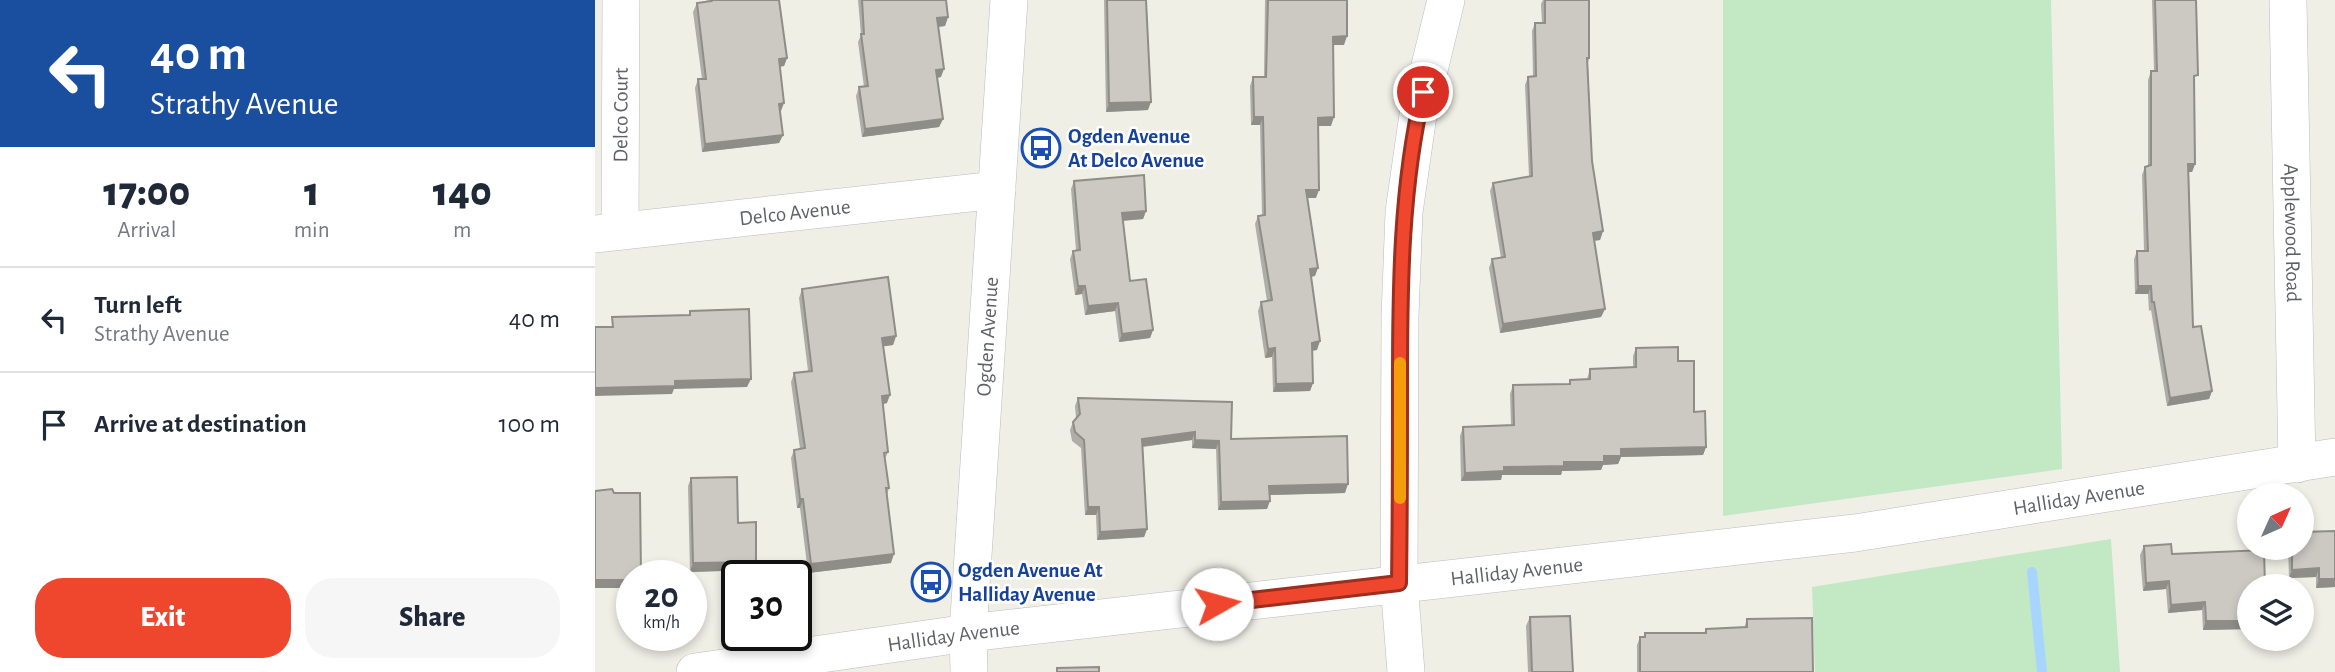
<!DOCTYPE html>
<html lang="en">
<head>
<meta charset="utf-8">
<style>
	body { margin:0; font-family:"Alegreya Sans",sans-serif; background:#f6f6f7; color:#1f2937; height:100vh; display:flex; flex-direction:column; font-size:26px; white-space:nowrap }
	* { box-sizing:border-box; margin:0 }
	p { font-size:23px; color:#747a83 }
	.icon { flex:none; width:38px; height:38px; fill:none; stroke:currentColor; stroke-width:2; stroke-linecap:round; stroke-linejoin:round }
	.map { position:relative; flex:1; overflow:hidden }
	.sheet { display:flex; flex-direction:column; background:#fff; width:595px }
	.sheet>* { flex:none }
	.hud { background:#1a4fa0; color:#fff; overflow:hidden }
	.needle { width:46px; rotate:45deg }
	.buttons { position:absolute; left:1642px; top:483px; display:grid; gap:14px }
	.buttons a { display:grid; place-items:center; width:77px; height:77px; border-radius:50%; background:#fff; box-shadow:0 4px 10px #0003; font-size:35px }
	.speed { position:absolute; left:21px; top:560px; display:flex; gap:14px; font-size:35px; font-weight:700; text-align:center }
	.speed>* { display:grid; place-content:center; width:91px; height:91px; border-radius:50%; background:#fff; box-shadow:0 4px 10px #0003; line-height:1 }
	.speed small { font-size:18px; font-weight:400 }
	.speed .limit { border:4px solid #111; border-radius:10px; background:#fff; color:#111 }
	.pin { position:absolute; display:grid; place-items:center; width:60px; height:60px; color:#fff; margin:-30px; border:4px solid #fff; border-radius:50%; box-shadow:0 2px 7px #0007 }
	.me { position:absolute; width:77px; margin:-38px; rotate:83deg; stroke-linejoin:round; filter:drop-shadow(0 0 5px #0008) }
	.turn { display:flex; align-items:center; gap:24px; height:147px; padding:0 35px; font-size:32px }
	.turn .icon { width:91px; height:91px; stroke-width:2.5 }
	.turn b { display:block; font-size:49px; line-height:60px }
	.eta { display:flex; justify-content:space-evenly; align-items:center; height:119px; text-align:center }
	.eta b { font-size:42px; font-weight:800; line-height:49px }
	.primary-button { display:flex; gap:14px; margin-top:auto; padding:14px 35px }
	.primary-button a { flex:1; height:80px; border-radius:28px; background:#ef462e; color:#fff; font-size:28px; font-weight:800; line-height:80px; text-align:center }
	.primary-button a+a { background:#f6f6f7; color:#1f2937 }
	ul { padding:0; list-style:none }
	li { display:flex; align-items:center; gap:21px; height:105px; padding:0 35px; border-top:2px solid #e0e1e3 }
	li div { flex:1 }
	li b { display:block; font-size:26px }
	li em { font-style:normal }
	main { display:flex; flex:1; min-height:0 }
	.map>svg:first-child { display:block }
	.green { fill:#c2e8c4 }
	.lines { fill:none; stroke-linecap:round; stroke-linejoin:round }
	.stream { stroke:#a8d5ff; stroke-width:10 }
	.minor-casing { stroke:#b8bbc0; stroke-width:38 }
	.minor { stroke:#fff; stroke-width:37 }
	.wall { fill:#afada8 }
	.shaded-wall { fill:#8f8d88 }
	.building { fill:#ccc9c3; stroke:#8f8d88; stroke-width:2 }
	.route-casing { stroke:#9b2e1e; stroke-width:18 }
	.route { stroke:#ef462e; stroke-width:12 }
	.slow { stroke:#f59e0b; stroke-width:12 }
	.labels { text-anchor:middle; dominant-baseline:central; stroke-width:5; stroke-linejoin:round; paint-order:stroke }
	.street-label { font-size:21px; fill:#5e6167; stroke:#fff }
	.transit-label { font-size:21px; font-weight:bold; fill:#164399; stroke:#fff; text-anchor:start }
</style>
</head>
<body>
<main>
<section class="sheet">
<div class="hud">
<div class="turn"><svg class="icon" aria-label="left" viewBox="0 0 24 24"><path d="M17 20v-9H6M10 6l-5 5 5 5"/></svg><div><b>40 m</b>Strathy Avenue</div></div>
</div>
<div class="eta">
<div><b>17:00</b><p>Arrival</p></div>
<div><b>1</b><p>min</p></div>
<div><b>140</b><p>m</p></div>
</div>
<ul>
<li><svg class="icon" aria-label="left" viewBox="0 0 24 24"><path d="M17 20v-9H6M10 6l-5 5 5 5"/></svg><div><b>Turn left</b><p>Strathy Avenue</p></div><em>40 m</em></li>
<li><svg class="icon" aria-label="arrive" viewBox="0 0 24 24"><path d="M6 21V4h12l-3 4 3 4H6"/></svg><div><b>Arrive at destination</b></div><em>100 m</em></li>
</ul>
<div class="primary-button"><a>Exit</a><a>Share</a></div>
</section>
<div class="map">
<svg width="1740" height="672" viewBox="0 0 1740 672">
	<rect width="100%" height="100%" fill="#f0efe6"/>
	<path class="green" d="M1128 0H1456L1467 469 1128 516Z
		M1516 539 1525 672H1220L1217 587Z"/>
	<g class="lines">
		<path class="stream" d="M1437 572 1447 672"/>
		<defs>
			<g id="minor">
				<path id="s1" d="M1693 0 1702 464"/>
				<path id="s2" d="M25 231 26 0"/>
				<path id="s3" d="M0 234 402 190"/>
				<path id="s4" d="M100 672 373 633 1260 533 1740 457"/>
				<path id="s5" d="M374 672 373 633 414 0"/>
				<path d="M811 672 804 583 805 317 809 212 823 115 851 0"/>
			</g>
		</defs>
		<use href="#minor" class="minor-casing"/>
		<use href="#minor" class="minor"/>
	</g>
	<path class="wall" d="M111 0H184L192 58 189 66 185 67 186 111 185 112 188 135 184 143 107 152 100 88 103 79H107L98 12 102 3 112 2Z
		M263 0H351L353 17 350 26 344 27 346 77 342 78 348 119 344 127 267 137 261 96 264 87H269L263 42 266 35Z
		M509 0H551L553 110 511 112Z
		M670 0H752L749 45H738L736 126H723L721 198H713L720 276 716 277 722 350 717 351 718 383 715 391 678 392 677 357 670 358 663 311 666 302 672 301 660 224 663 216 667 215 665 125H656L655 86 658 77H669Z
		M948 0H994V58L993 63 997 161 1008 231 1005 240 999 241 1010 309 1006 317 905 333 894 268 897 259 906 258 895 191 898 183 934 177 930 85 933 77 938 76 937 31 940 23H947L946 4Z
		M1557 0H1601L1599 84 1600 164 1597 172H1594L1598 327 1617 391 1614 399 1572 406 1556 310 1554 311 1553 294H1540L1539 259 1542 251H1549L1547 175 1550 167 1553 166V80L1556 71H1559Z
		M479 181 551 211 548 219 528 221 535 281 558 330 555 338 524 342 520 311 490 315 487 294 480 295 475 259 478 251 481 250 476 189Z
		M207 289 301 336 298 345 288 346 292 403 288 404 293 452 290 459 294 488 292 495 296 563 213 573 205 508H202L196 458 199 450 205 449 196 382 199 373 213 371 204 298Z
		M1041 348 1083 361 1111 447 1108 455 1026 457 1023 464 1008 465 1006 470 967 471 966 475H907L906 480 866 481 865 436 868 427 916 425 915 394 918 385H973L975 380 992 379 995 369 1038 368V356Z
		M483 398 636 439 750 493 675 495 672 509 623 510 621 449 597 448V440L548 447 552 529 549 537 502 540 501 515H490L486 448 477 441 475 430 478 422 481 418 480 406Z
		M96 478 143 523 158 570 95 572 93 486Z
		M1740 531V587L1721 588V577L1694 578 1693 548H1706Z
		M1549 546 1577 554 1654 586V629L1608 630 1607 610 1573 613 1571 589 1548 591 1545 555Z
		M935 617 978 672H933L931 626Z
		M1152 619 1218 672H1042V645L1045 637H1049L1050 633H1109L1111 629 1149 628Z"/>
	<path class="shaded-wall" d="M353 17 350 26 339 27 342 18Z
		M752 36 749 45H735L738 37Z
		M192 58 189 66 181 67 184 59Z
		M349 69 346 77 338 78 341 70Z
		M556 102 553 110 511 112 514 103Z
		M189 103 186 111 181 112 184 104Z
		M659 117H668L665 125H656Z
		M739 117 736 126H720L723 118Z
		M348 119 344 127 267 137 270 129Z
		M188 135 184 143 107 152 110 144Z
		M1593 164H1600L1597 172H1590Z
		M711 190H724L721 198H708Z
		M551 211 548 219 523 221 527 213Z
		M1008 231 1005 240 995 241 998 233Z
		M723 268 720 276 711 277 715 269Z
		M483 286H490L487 294 480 295Z
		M1543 286H1556L1553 294H1540Z
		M523 303 520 311 490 315 493 306Z
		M1010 309 1006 317 905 333 908 324Z
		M558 330 555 338 524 342 527 334Z
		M301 336 298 345 284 347 287 338Z
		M725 341 722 350 714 351 717 343Z
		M680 348 677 357 670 358 673 349Z
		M156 379 152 387 79 389 77 394 0 396V388L80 381Z
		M718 383 715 391 678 392 681 384Z
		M1617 391 1614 399 1572 406 1575 398Z
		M295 395 292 403 284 405 287 396Z
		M600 432 597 440 544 447 547 439Z
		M600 440 624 441 621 449 597 448Z
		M1111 447 1108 455 1026 457 1023 464 1008 465 1006 470 967 471 966 475H907L906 480 866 481 870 473 909 467 969 462 1009 456 1026 449Z
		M753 484 750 493 672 495 674 486Z
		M205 499H208L205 508H202Z
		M675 501 672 509 623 510 626 502Z
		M493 507H504L501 515H490Z
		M552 529 549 537 502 540 505 532Z
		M299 554 296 563 213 573 216 564Z
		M161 562 158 570 95 572 98 563Z
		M1724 568 1721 577 1694 578 1697 570Z
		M1724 579H1740V587L1721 588Z
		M0 580H37V588H0Z
		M1574 581 1571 589 1548 591 1551 583Z
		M1610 602 1607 610 1573 613 1576 605Z
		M1611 621H1654V629L1608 630Z"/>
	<path class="building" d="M115 0H184L192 58 184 59 189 103 184 104 188 135 110 144 103 79H111L102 3 116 1Z
		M267 0H351L353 17 342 18 349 69 341 70 348 119 270 129 264 87 273 86 266 34H269Z
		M512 0H551L556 102 514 103Z
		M673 0H752V36L738 37 739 117 723 118 724 190H711L723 268 715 269 725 341 717 343 718 383 681 384 680 348 673 349 666 302 677 300 663 216 670 215 668 117H659L658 77H671Z
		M950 0H994V58H992L997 161 1008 231 998 233 1010 309 908 324 897 259 910 257 898 183 937 176 933 77 941 76 940 23H950Z
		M1560 0H1601L1603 75 1599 76 1600 164H1593L1598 327 1606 326 1617 391 1575 398 1559 302H1557L1556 286H1543L1542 251H1553L1550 167 1556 165V71H1562Z
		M549 175 551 211 527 213 535 281 551 279 558 330 527 334 523 303 493 306 490 286H483L478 251 485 250 479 181Z
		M293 277 301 336 287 338 295 395 287 396 293 452 289 453 294 488H291L299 554 216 564 208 499H205L199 450 210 448 199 373 217 371 207 289Z
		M154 309 156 379 80 381V386L0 388V327H18L17 317 95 315V311Z
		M1083 347V361H1099V412L1110 411 1111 447 1026 449V456H1009V462H969V466L909 467V471L870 473 868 427 919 425 918 385 975 384V380L995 379V369L1041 367V348Z
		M483 398 637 402 636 439 752 436 753 484 674 486 675 501 626 502 624 441 600 440V432L547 439 552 529 505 532 504 507H493L489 440 480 432 478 422 485 414Z
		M142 477 143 523 161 522V562L98 563 96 478Z
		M17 489 19 493H45L46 576H37V580H0V491Z
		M1740 531V579H1724V568L1697 570V548H1706V532Z
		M1576 544 1577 554 1669 550 1670 586H1654V621H1611L1610 602 1576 605 1574 581 1551 583 1549 546Z
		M975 616 978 672H937L935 617Z
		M1217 618 1218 672H1045V637H1050V633H1111V629L1152 627V619Z
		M504 667V672H462V668Z"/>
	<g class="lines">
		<defs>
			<path id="route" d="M622 604 804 583C805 515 805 447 805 380 805 284 806 186 828 92"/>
		</defs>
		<use href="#route" class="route-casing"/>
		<use href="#route" class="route"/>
		<path class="slow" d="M805 498V363"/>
	</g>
	<defs>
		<symbol id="bus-ring" viewBox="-11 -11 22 22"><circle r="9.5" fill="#fff" stroke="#1a4fb4" stroke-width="1.5"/><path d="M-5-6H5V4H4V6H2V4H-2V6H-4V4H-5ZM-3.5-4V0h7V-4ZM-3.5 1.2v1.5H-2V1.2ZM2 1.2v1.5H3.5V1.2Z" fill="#1a4fb4"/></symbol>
	</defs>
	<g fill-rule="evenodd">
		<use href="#bus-ring" x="424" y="126" width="44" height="44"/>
		<use href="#bus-ring" x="314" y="560" width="44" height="44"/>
	</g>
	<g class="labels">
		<g class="street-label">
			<text stroke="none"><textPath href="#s2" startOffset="116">Delco Court</textPath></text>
			<text stroke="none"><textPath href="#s3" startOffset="201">Delco Avenue</textPath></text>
			<text stroke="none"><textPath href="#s1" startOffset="233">Applewood Road</textPath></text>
			<text stroke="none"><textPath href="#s5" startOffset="336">Ogden Avenue</textPath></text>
			<text stroke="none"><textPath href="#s4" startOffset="1395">Halliday Avenue</textPath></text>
			<text stroke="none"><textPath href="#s4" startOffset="828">Halliday Avenue</textPath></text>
			<text stroke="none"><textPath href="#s4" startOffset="261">Halliday Avenue</textPath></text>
		</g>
		<g class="transit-label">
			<text x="473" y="136">Ogden Avenue<tspan x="473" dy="24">At Delco Avenue</tspan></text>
			<text x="363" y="570">Ogden Avenue At<tspan x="363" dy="24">Halliday Avenue</tspan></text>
		</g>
	</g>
</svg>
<div class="buttons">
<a><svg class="needle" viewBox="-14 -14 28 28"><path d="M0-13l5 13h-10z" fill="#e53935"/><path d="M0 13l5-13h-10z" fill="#747a83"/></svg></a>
<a><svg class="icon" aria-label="layers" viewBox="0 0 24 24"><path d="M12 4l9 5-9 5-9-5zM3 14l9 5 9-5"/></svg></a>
</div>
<div class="speed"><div>20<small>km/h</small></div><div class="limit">30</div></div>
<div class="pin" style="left:828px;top:92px;background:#d93025"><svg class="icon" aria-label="arrive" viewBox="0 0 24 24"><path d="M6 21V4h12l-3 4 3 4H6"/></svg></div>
<svg class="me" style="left:622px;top:604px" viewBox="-20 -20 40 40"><circle r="19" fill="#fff"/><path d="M0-13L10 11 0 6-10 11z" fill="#ef462e"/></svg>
</div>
</main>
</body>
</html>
